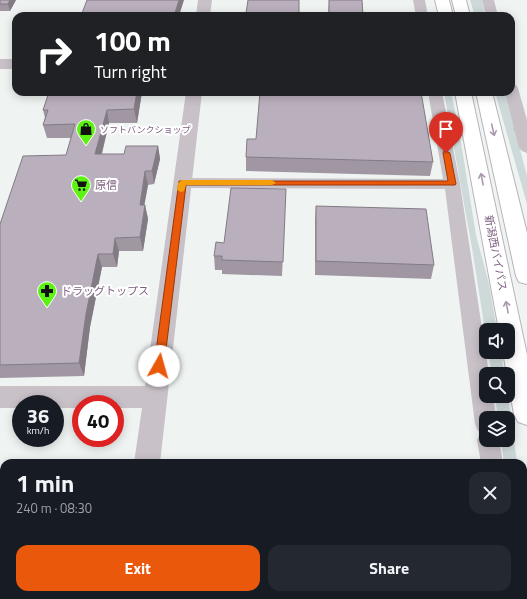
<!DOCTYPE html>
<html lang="en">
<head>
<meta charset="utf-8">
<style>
	body { margin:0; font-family:"Titillium Web","Noto Sans JP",sans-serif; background:#242831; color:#f1f3f6; height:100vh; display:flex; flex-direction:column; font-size:15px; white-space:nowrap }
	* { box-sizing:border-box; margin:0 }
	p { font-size:13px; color:#9ea1a6 }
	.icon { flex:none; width:22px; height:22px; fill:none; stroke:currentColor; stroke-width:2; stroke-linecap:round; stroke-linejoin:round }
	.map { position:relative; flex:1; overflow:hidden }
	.panel { position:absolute; left:0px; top:459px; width:527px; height:140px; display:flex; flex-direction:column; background:#171b24; border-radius:12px 12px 0 0; box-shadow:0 2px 10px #0003 }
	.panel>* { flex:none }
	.banner { position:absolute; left:12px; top:12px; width:503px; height:84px; border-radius:12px; box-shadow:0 2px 10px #0003; background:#202124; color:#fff; overflow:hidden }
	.tools { position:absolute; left:479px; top:323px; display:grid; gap:8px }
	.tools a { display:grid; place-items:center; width:36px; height:36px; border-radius:8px; background:#171b24; box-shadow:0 2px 10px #0003; font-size:20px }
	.speed { position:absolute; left:12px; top:395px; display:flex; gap:8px; font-size:20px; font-weight:700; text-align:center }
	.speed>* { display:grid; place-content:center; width:52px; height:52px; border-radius:50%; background:#171b24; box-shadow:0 2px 10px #0003; line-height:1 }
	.speed small { font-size:10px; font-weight:400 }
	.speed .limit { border:6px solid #d22; background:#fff; color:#111 }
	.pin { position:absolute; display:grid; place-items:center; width:34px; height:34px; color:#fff; margin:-41px -17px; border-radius:50% 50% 50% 0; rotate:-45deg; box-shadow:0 0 4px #0007 }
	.pin .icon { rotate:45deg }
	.me { position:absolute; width:44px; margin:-22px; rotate:7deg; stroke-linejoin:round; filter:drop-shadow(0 0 3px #0008) }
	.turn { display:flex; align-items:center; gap:14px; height:84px; padding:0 16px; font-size:18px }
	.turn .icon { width:52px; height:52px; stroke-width:2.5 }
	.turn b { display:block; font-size:28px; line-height:34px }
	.round { display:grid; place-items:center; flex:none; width:42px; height:42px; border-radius:12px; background:#242831 }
	.summary { display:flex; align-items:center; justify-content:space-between; height:68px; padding:0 16px }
	h1 { font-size:24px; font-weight:700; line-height:30px }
	.cta { display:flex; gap:8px; margin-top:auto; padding:8px 16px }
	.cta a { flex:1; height:46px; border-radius:12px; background:#ea580c; color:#fff; font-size:16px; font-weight:700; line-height:46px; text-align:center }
	.cta a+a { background:#242831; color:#f1f3f6 }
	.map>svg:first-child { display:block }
	.green { fill:#ced9da }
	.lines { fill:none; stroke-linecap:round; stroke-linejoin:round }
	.motorway-casing { stroke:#b9b3ba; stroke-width:2 }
	.minor { fill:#c8c1c8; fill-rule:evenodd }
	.tertiary { fill:#c8c1c8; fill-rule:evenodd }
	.motorway { fill:#fff; fill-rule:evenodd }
	.wall { fill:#a097a3 }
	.shaded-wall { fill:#827b84 }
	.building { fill:#bab0bd; stroke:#827b84 }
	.oneway { stroke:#ac98ae }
	.route { fill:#ea580c; stroke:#983908 }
	.slow { fill:#f59e0b }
	.labels { text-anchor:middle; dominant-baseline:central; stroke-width:4; stroke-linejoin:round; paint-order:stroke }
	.far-poi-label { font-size:9px; fill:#7f6083; stroke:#fff; text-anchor:start }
	.poi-label { font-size:11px; fill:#7f6083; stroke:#fff; text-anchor:start }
	.street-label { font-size:11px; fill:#7f6083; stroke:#fff }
</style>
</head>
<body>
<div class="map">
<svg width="527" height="599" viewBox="0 0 527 599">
	<rect width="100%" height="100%" fill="#eff4f2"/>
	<path class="green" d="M470 0H482L485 16H475Z
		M444 92H451L459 130 476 235 489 284 497 330H486V337L473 254Z
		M495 92H505L527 176V204Z
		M488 352H501L504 374H492Z
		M508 395 517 463H504L501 440H508V418H498L495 396Z
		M523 506 527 535V599H520L523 595Z"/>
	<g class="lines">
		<defs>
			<path id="motorway" d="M435 0H449L453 16H439Z
				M452 0H466L470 16H456Z
				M455 92H471L527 355V425L518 422 514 414 503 352H508V330H499Z
				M476 92H492L527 233V284L519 282 516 276Z"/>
		</defs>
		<use href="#motorway" class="motorway-casing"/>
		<path class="minor" d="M413 0H425L428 16H416Z
			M482 0H494L498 16H486Z
			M511 84 516 85 518 88 527 120V153L522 151 519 148 505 92H511Z
			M428 92H442L460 184 489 374H486V396H493L496 418H486V440H499L503 463H481L477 440 480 433 482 432 478 431 475 424 445 189 182 188 176 187 174 183 176 179 182 178 443 179Z
			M497 595H523V599H497Z"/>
		<path class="tertiary" d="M198 0H212L210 16H196Z
			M0 59H16V69H0Z
			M186 92H202L160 463H134L142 408H115V404H81V408H55V404H21V408H0V386H145Z
			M522 124H527V134L516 133 513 129 516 125Z
			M114 595H144V599H114Z"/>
		<use href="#motorway" class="motorway"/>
	</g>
	<path class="wall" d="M0 0H16L10 11H0Z
		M299 0V16H246V13Z
		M329 0H362L363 16H328Z
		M49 92H142L137 123H109L102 154H124L158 146 160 159 154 184 148 185 144 205H145L148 219 143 251H119L117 267H102L90 327 84 376 0 378V224L66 155 71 138H47L43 125 45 118 43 110Z
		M256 139 433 162 430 176 246 171V157Z
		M286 189 282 276 222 274V270H215L214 256 224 243Z
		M316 206 434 265 431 279 315 275V220Z"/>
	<path class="shaded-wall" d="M10 0H16L10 11 8 4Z
		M179 0H184L179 16H174Z
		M137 92H142L137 123 134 109Z
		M107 110 109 123 98 168 95 154Z
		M158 146 160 159 154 184 152 171Z
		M145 171 148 185 142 218 140 205Z
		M145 205 148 219 143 251 140 237Z
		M115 238 119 251 117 267 113 254Z
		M98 254 102 267 90 327 84 376 79 363 86 314Z
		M98 595H105L104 599H97Z"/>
	<path class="building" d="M0 0H10L8 4H0Z
		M87 0H179L174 16H81Z
		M248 0H299V14L246 13Z
		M329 0H362L363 16H329Z
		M49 92H137L134 109 107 110 95 154H124L126 146H158L152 171H145L140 205H145L140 237 115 238 113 254H98L86 314 79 363 0 365V224L23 156 66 155 75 124 43 125 48 110H43Z
		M260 92H421L433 162 246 157 247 139H256Z
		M231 188 286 189 283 262 222 260V256H214L216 242 224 243Z
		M316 206 426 209 434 265 316 261Z
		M0 525H4V595H98L97 599H0Z
		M216 596 269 599H216Z"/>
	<defs><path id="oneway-shaft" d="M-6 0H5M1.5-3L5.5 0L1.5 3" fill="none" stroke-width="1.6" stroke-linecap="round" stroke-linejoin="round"/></defs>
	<g class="oneway">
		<use href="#oneway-shaft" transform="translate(493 130) rotate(77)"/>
		<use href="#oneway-shaft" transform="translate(482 179) rotate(-101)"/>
		<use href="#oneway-shaft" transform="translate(507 307) rotate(-101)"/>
	</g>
	<path class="route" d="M444 151H446L450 153 456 184 455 185H186L164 366 162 369H155L154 366 179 181H448L443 153Z"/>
	<path class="slow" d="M182 180H272L276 183 272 185H186L184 191 181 192 177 190 178 183Z"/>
	<defs>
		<symbol id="shop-pin" viewBox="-11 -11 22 30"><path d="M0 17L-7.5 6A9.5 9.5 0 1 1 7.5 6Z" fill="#5cf212" stroke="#fff"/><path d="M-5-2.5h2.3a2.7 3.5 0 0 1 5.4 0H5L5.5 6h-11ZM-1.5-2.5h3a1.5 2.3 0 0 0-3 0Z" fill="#111"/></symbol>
		<symbol id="supermarket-pin" viewBox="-11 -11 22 30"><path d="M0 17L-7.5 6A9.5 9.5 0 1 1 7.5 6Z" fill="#5cf212" stroke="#fff"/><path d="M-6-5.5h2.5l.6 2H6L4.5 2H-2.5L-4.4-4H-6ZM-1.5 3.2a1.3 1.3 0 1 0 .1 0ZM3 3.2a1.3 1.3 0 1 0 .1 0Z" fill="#111"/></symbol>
		<symbol id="pharmacy-pin" viewBox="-11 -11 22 30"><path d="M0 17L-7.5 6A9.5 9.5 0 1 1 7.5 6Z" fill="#5cf212" stroke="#fff"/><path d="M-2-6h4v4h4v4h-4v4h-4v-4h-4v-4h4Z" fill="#111"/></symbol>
	</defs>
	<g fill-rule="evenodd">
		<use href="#shop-pin" x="75" y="118" width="22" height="30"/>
		<use href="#supermarket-pin" x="70" y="174" width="22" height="30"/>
		<use href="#pharmacy-pin" x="36" y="280" width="22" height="30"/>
	</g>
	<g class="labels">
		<g class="far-poi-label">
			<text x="100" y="129">ソフトバンクショップ</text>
		</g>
		<g class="poi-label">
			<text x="95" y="185">原信</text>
			<text x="61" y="291">ドラッグトップス</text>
		</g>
		<g class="street-label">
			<text transform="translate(496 253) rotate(79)">新潟西バイパス</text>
		</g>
	</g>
</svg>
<div class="tools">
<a><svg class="icon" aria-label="sound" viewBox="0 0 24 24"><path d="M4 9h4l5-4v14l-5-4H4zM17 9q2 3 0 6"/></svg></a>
<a><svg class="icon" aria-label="search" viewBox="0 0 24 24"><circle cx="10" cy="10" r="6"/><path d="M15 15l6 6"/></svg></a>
<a><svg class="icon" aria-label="layers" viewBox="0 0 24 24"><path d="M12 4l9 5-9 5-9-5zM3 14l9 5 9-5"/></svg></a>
</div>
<div class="speed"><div>36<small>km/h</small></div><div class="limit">40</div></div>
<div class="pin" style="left:446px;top:153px;background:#d93025"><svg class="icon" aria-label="arrive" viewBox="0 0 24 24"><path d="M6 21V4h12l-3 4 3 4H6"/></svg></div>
<svg class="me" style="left:159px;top:366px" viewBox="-20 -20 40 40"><circle r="19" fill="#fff"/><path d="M0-13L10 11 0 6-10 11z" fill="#ea580c"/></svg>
<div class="banner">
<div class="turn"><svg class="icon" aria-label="right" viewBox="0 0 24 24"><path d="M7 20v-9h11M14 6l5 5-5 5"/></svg><div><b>100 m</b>Turn right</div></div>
</div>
<section class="panel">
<div class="summary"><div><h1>1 min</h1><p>240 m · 08:30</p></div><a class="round"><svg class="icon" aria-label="close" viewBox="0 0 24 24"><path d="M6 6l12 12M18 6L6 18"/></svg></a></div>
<div class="cta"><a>Exit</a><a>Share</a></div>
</section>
</div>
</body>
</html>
